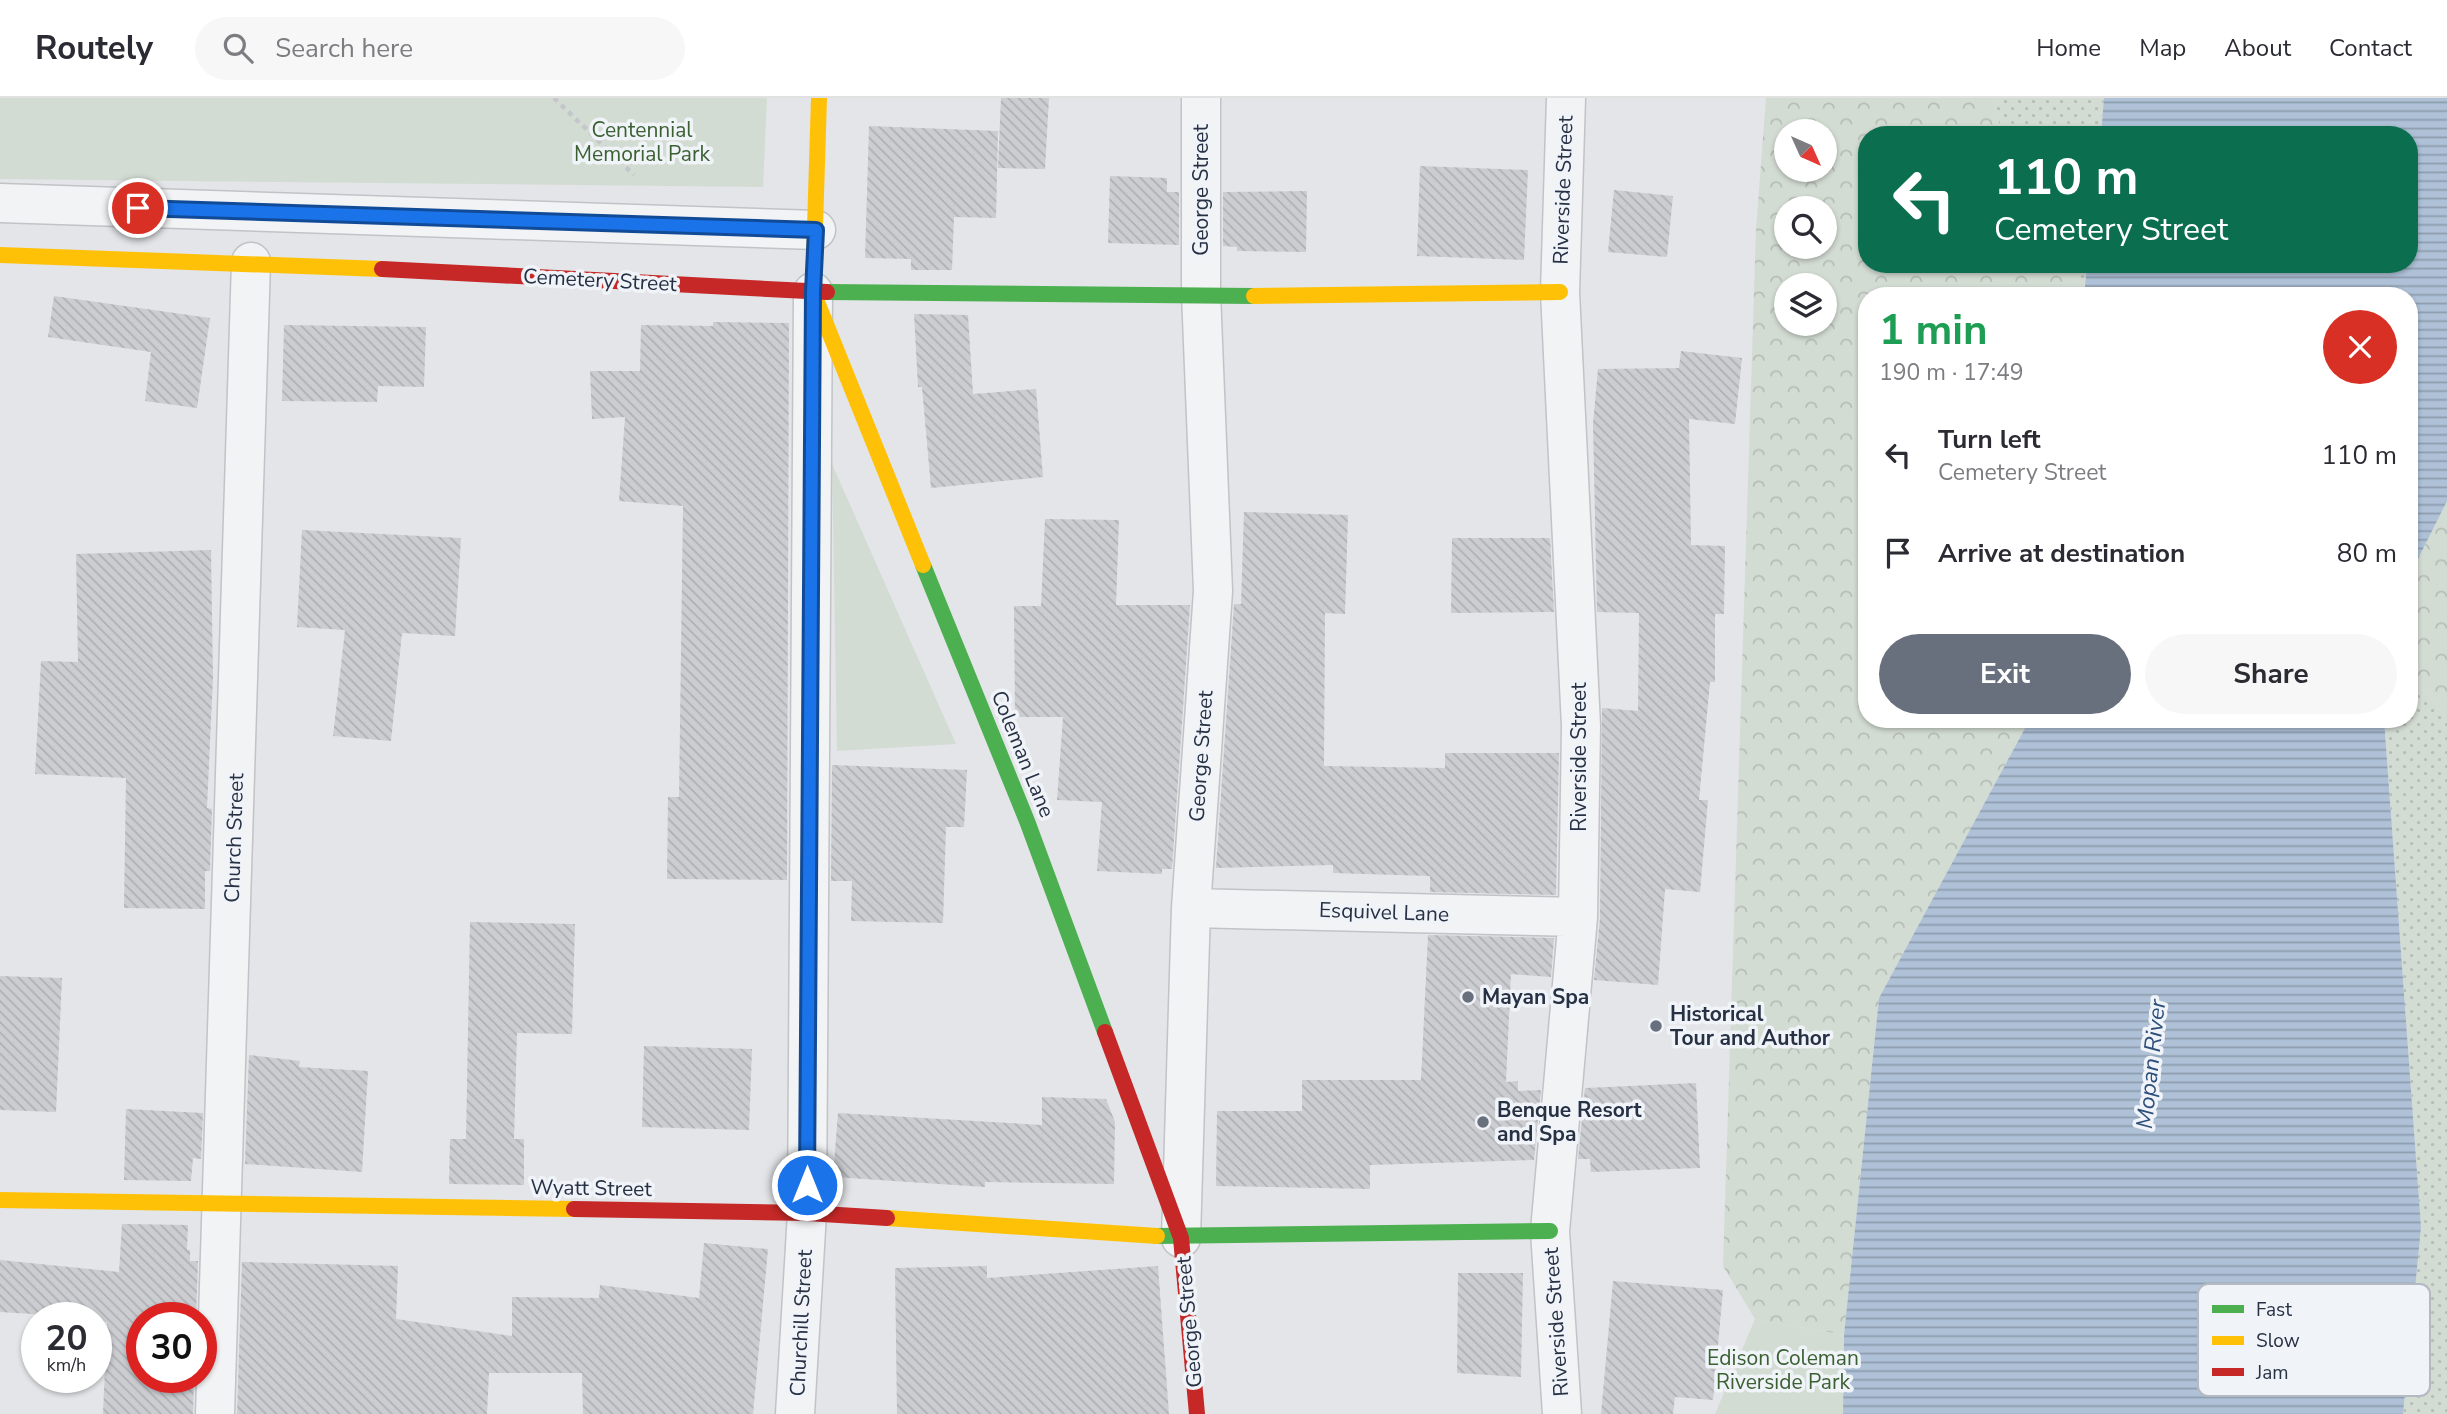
<!DOCTYPE html>
<html lang="en">
<head>
<meta charset="utf-8">
<style>
	body { margin:0; font-family:"Nunito Sans",sans-serif; background:#f7f7f7; color:#2b2b33; height:100vh; display:flex; flex-direction:column; font-size:26px; white-space:nowrap }
	* { box-sizing:border-box; margin:0 }
	p { font-size:23px; color:#7c7c81 }
	.icon { flex:none; width:38px; height:38px; fill:none; stroke:currentColor; stroke-width:2; stroke-linecap:round; stroke-linejoin:round }
	.map { position:relative; flex:1; overflow:hidden }
	.details { position:absolute; left:1858px; top:189px; width:560px; height:441px; display:flex; flex-direction:column; background:#fff; border-radius:28px; box-shadow:0 2px 5px #0004 }
	.details>* { flex:none }
	.top-card { position:absolute; left:1858px; top:28px; width:560px; height:147px; border-radius:28px; box-shadow:0 2px 5px #0004; background:#0b6e4f; color:#fff; overflow:hidden }
	.needle { width:46px; rotate:135deg }
	.buttons { position:absolute; left:1774px; top:21px; display:grid; gap:14px }
	.buttons a { display:grid; place-items:center; width:63px; height:63px; border-radius:50%; background:#fff; box-shadow:0 2px 5px #0004; font-size:35px }
	.speed { position:absolute; left:21px; top:1204px; display:flex; gap:14px; font-size:35px; font-weight:700; text-align:center }
	.speed>* { display:grid; place-content:center; width:91px; height:91px; border-radius:50%; background:#fff; box-shadow:0 2px 5px #0004; line-height:1 }
	.speed small { font-size:18px; font-weight:400 }
	.speed .limit { border:10px solid #d22; background:#fff; color:#111 }
	.pin { position:absolute; display:grid; place-items:center; width:60px; height:60px; color:#fff; margin:-30px; border:4px solid #fff; border-radius:50%; box-shadow:0 2px 7px #0007 }
	.me { position:absolute; width:77px; margin:-38px; rotate:0deg; stroke-linejoin:round; filter:drop-shadow(0 0 5px #0008) }
	.turn { display:flex; align-items:center; gap:24px; height:147px; padding:0 21px; font-size:32px }
	.turn .icon { width:91px; height:91px; stroke-width:2.5 }
	.turn b { display:block; font-size:49px; line-height:60px }
	.round { display:grid; place-items:center; flex:none; width:74px; height:74px; border-radius:37px; background:#f7f7f7 }
	.headline { display:flex; align-items:center; justify-content:space-between; height:119px; padding:0 21px }
	h1 { font-size:42px; font-weight:700; line-height:52px; color:#1e9e55 }
	.cta { display:flex; gap:14px; margin-top:auto; padding:14px 21px }
	.cta a { flex:1; height:80px; border-radius:42px; background:#69707d; color:#fff; font-size:28px; font-weight:700; line-height:80px; text-align:center }
	.cta a+a { background:#f7f7f7; color:#2b2b33 }
	ul { padding:0; list-style:none }
	li { display:flex; align-items:center; gap:21px; height:98px; padding:0 21px }
	li div { flex:1 }
	li b { display:block; font-size:26px }
	li em { font-style:normal }
	header { display:flex; align-items:center; gap:42px; box-sizing:border-box; height:98px; padding:0 35px; background:#fff; border-bottom:2px solid #e1e1e2 }
	header strong { font-size:33px }
	nav { display:flex; gap:38px; margin-inline-start:auto; font-size:24px }
	.search { width:490px; height:63px; background:#f7f7f7; display:flex; align-items:center; gap:18px; box-sizing:border-box; padding:0 24px; border-radius:38px; color:#7c7c81; font-size:26px }
	.map>svg:first-child { display:block }
	.grass { fill:url(#grass-dots) }
	.forest { fill:url(#forest-crowns); fill-rule:evenodd }
	.park { fill:#d3dcd3 }
	.water { fill:url(#water-rules) }
	.building { fill:url(#building-back-hatch) }
	.lines { fill:none; stroke-linecap:round; stroke-linejoin:round }
	.street-casing { stroke:#c1c3c6; stroke-width:41 }
	.path { stroke:#c4c6cb; stroke-width:4.5; stroke-dasharray:5 5; stroke-linecap:butt }
	.street { stroke:#f2f3f5; stroke-width:38 }
	.fast { stroke:#4caf50; stroke-width:16 }
	.slow { stroke:#ffc107; stroke-width:16 }
	.jam { stroke:#c62828; stroke-width:16 }
	.route-casing { stroke:#114b97; stroke-width:18 }
	.route { stroke:#1a73e8; stroke-width:12 }
	.poi-dot { fill:#69707d; stroke:#f0f3f8; stroke-width:2.5 }
	.labels { text-anchor:middle; dominant-baseline:central; stroke-width:7; stroke-linejoin:round; paint-order:stroke }
	.park-label { font-size:21px; fill:#3b6133; stroke:#f0f3f8 }
	.street-label { font-size:21px; fill:#273144; stroke:#f0f3f8 }
	.poi-label { font-size:21px; font-weight:bold; fill:#273144; stroke:#f0f3f8; text-anchor:start }
	.water-label { font-size:23px; font-style:italic; fill:#2d4f7c; stroke:#f0f3f8 }
	.key { fill:#f0f3f8; stroke:#b4b9c2; stroke-width:2 }
	.key-label { font-size:19px; fill:#273144 }
</style>
</head>
<body>
<header>
<strong>Routely</strong>
<div class="search"><svg class="icon" aria-label="search" viewBox="0 0 24 24"><circle cx="10" cy="10" r="6"/><path d="M15 15l6 6"/></svg>Search here</div>
<nav><a>Home</a><a>Map</a><a>About</a><a>Contact</a></nav>
</header>
<div class="map">
<svg width="2447" height="1316" viewBox="0 0 2447 1316">
	<defs>
		<pattern id="grass-dots" width="8" height="8" patternUnits="userSpaceOnUse" patternTransform="scale(1.75)"><rect width="8" height="8" fill="#d3dcd3"/><path d="M2 2h.1M6 6h.1" fill="none" stroke="#b5bdb6" stroke-width="1.8" stroke-linecap="round"/></pattern>
		<pattern id="forest-crowns" width="20" height="18" patternUnits="userSpaceOnUse" patternTransform="scale(1.75)"><rect width="20" height="18" fill="#d3dcd3"/><path d="M2 6a3 3 0 1 1 6 0M12 15a3 3 0 1 1 6 0" fill="none" stroke="#b5bdb6"/></pattern>
		<pattern id="water-rules" width="6" height="5" patternUnits="userSpaceOnUse" patternTransform="scale(1.75)"><rect width="6" height="5" fill="#aec1d6"/><path d="M0 2.5h6" fill="none" stroke="#8e9daf"/></pattern>
		<pattern id="building-back-hatch" width="6" height="6" patternUnits="userSpaceOnUse" patternTransform="scale(1.75)"><rect width="6" height="6" fill="#cbcdd1"/><path d="M-1 5l2 2M0 0l6 6M5-1l2 2" fill="none" stroke="#aeb0b5"/></pattern>
	</defs>
	<rect width="100%" height="100%" fill="#e3e5e8"/>
	<path class="grass" d="M1993 0H2104L2101 37H2002Z
		M2061 166H2087L2084 193Z
		M2410 576 2447 620V1316H2403L2421 1129 2384 621H2410Z"/>
	<path class="forest" d="M1766 0H1993L2002 37H1867V166H2061L2084 193V198H1867V621H2030L1879 900 1844 1237 1755 1221 1723 1168 1756 132ZM1787 33H1825V72H1787ZM1787 110H1825V149H1787ZM1787 187H1825V226H1787Z
		M2447 403V620L2410 576V477Z"/>
	<path class="park" d="M0 0H767L763 89 0 81Z
		M832 366 956 646 837 653Z
		M1755 1221 1844 1237 1843 1316H1715Z"/>
	<path class="water" d="M2104 0H2447V403L2410 477V198H2084L2087 166H2410V37H2101Z
		M2030 621H2384L2421 1129 2403 1316H1843L1844 1237 1879 900Z"/>
	<path class="building" d="M1001 0H1049L1045 71 998 70Z
		M869 28 998 33 996 120 954 119 952 172H911V161L865 160Z
		M1420 68 1528 72 1524 162 1417 158Z
		M1110 78 1167 80V94H1179V147L1108 145Z
		M1614 92 1673 98 1667 159 1608 154Z
		M1307 93 1306 154 1237 153V149L1223 148V94Z
		M54 198 210 220 197 310 145 303 151 254 48 239Z
		M914 216 968 217 973 296 1036 291 1043 379 931 390 922 289H918Z
		M713 224 789 225 787 782 667 781 668 699H679L683 408 619 403 625 319 592 321 590 273H640L641 227 713 228Z
		M284 227 426 229 424 289 378 288 377 304 282 303Z
		M1681 253 1742 260 1735 326 1689 321 1691 447 1725 448 1724 516H1715V584H1710L1699 702H1708L1700 794 1665 791 1658 887 1594 882 1600 820 1602 610 1638 613 1639 515 1597 514 1593 326 1598 271 1679 270Z
		M1244 414 1348 417 1345 516 1325 515 1324 668 1445 670V655H1559L1556 797 1430 794V778L1333 775V767L1216 770 1234 506H1241Z
		M1045 421 1119 422 1116 507H1190L1172 771H1162V776L1097 773 1102 704 1057 702 1063 619H1015L1014 508H1041Z
		M302 432 461 440 455 538 402 535 391 643 333 638 345 532 297 529Z
		M1452 440H1550L1554 514 1451 515Z
		M211 452 213 580 207 710 212 711 210 773H205V811L124 810 126 680 35 676 41 563 78 564 76 456Z
		M832 667 967 672 964 729H946L943 825 851 823 852 783H831Z
		M470 824 575 826 572 936 517 935 514 1041H524V1087L449 1086 450 1041H466Z
		M1428 837 1554 840 1551 879 1511 876 1506 984 1518 983V993L1541 992 1534 1062 1370 1067V1091L1216 1088 1217 1013H1302V982H1421Z
		M0 878 62 880 56 1014 0 1012Z
		M644 948 752 951 749 1032 642 1029Z
		M249 957 300 963 299 969 368 973 362 1074 245 1066Z
		M1696 985 1700 1070 1591 1074 1590 1061H1578L1585 990Z
		M1042 999 1106 1001 1115 1024 1114 1086 985 1084V1089L833 1079 838 1015 1042 1027Z
		M126 1011 203 1015 201 1061 193 1060 191 1083 124 1082Z
		M122 1126 188 1127 187 1152H190V1163H198L196 1220H142V1279H194L193 1316H103L107 1224 96 1223V1220L0 1214V1162L119 1174Z
		M704 1145 768 1151 753 1316H583L582 1275H489L487 1316H237L242 1164 398 1168 396 1221 512 1238V1199L599 1200 600 1187 699 1200Z
		M987 1168V1180L1158 1168 1169 1316H897L895 1170Z
		M1458 1175H1523L1521 1279 1457 1275Z
		M1613 1183 1723 1192 1713 1302 1675 1299 1673 1316H1601Z"/>
	<g class="lines">
		<defs>
			<path id="street" d="M0 105 816 132
				M1191 810 1578 819
				M1181 1140 1191 810 1213 493 1201 195V0
				M215 1316 251 164
				M795 1316 807 1115 813 194
				M1562 1316 1550 1133 1578 819 1581 628 1560 194 1566 0"/>
		</defs>
		<use href="#street" class="street-casing"/>
		<path class="path" d="M554 0 634 77"/>
		<use href="#street" class="street"/>
		<path class="fast" d="M827 194 1254 198
			M923 467 1027 723 1105 934
			M1157 1138 1550 1133"/>
		<path class="slow" d="M819 0 813 194 923 467
			M0 157 382 171
			M1254 198 1560 194
			M0 1102 574 1111
			M887 1120 1157 1138"/>
		<path class="jam" d="M382 171 827 194
			M1105 934 1181 1140 1197 1316
			M574 1111 807 1115 887 1120"/>
	</g>
	<g class="lines">
		<defs>
			<path id="route" d="M138 110 816 132 813 194 807 1087"/>
		</defs>
		<use href="#route" class="route-casing"/>
		<use href="#route" class="route"/>
	</g>
	<g class="poi-dot">
		<circle cx="1468" cy="899" r="7"/>
		<circle cx="1656" cy="928" r="7"/>
		<circle cx="1483" cy="1024" r="7"/>
	</g>
	<g class="labels">
		<g class="park-label">
			<text x="642" y="32">Centennial<tspan x="642" dy="24">Memorial Park</tspan></text>
			<text x="1783" y="1260">Edison Coleman<tspan x="1783" dy="24">Riverside Park</tspan></text>
		</g>
		<g class="street-label">
			<text transform="translate(1201 92) rotate(-90)">George Street</text>
			<text transform="translate(1563 92) rotate(-88)">Riverside Street</text>
			<text transform="translate(600 182) rotate(3)">Cemetery Street</text>
			<text transform="translate(1023 656) rotate(68)">Coleman Lane</text>
			<text transform="translate(1201 658) rotate(-86)">George Street</text>
			<text transform="translate(1579 659) rotate(-90)">Riverside Street</text>
			<text transform="translate(234 740) rotate(-88)">Church Street</text>
			<text transform="translate(1384 814) rotate(2)">Esquivel Lane</text>
			<text transform="translate(591 1090) rotate(1)">Wyatt Street</text>
			<text transform="translate(1189 1224) rotate(-95)">George Street</text>
			<text transform="translate(1556 1224) rotate(-94)">Riverside Street</text>
			<text transform="translate(801 1225) rotate(-87)">Churchill Street</text>
		</g>
		<g class="poi-label">
			<text x="1482" y="899">Mayan Spa</text>
			<text x="1670" y="916">Historical<tspan x="1670" dy="24">Tour and Author</tspan></text>
			<text x="1497" y="1012">Benque Resort<tspan x="1497" dy="24">and Spa</tspan></text>
		</g>
		<g class="water-label">
			<text transform="translate(2151 966) rotate(-84)">Mopan River</text>
		</g>
	</g>
	<rect x="2198" y="1186" width="232" height="112" rx="10" class="key"/>
	<rect x="2212" y="1207" width="32" height="8" fill="#4caf50"/>
	<rect x="2212" y="1238" width="32" height="9" fill="#ffc107"/>
	<rect x="2212" y="1270" width="32" height="8" fill="#c62828"/>
	<g class="key-label">
		<text x="2256" y="1218">Fast</text>
		<text x="2256" y="1249">Slow</text>
		<text x="2256" y="1281">Jam</text>
	</g>
</svg>
<div class="buttons">
<a><svg class="needle" viewBox="-14 -14 28 28"><path d="M0-13l5 13h-10z" fill="#e53935"/><path d="M0 13l5-13h-10z" fill="#7c7c81"/></svg></a>
<a><svg class="icon" aria-label="search" viewBox="0 0 24 24"><circle cx="10" cy="10" r="6"/><path d="M15 15l6 6"/></svg></a>
<a><svg class="icon" aria-label="layers" viewBox="0 0 24 24"><path d="M12 4l9 5-9 5-9-5zM3 14l9 5 9-5"/></svg></a>
</div>
<div class="speed"><div>20<small>km/h</small></div><div class="limit">30</div></div>
<div class="pin" style="left:138px;top:110px;background:#d93025"><svg class="icon" aria-label="arrive" viewBox="0 0 24 24"><path d="M6 21V4h12l-3 4 3 4H6"/></svg></div>
<svg class="me" style="left:807px;top:1087px" viewBox="-20 -20 40 40"><circle r="17" fill="#1a73e8" stroke="#fff" stroke-width="3"/><path d="M0-11L8 9 0 5-8 9z" fill="#fff"/></svg>
<div class="top-card">
<div class="turn"><svg class="icon" aria-label="left" viewBox="0 0 24 24"><path d="M17 20v-9H6M10 6l-5 5 5 5"/></svg><div><b>110 m</b>Cemetery Street</div></div>
</div>
<section class="details">
<div class="headline"><div><h1>1 min</h1><p>190 m · 17:49</p></div><a class="round" style="background:#d93025;color:#fff"><svg class="icon" aria-label="close" viewBox="0 0 24 24"><path d="M6 6l12 12M18 6L6 18"/></svg></a></div>
<ul>
<li><svg class="icon" aria-label="left" viewBox="0 0 24 24"><path d="M17 20v-9H6M10 6l-5 5 5 5"/></svg><div><b>Turn left</b><p>Cemetery Street</p></div><em>110 m</em></li>
<li><svg class="icon" aria-label="arrive" viewBox="0 0 24 24"><path d="M6 21V4h12l-3 4 3 4H6"/></svg><div><b>Arrive at destination</b></div><em>80 m</em></li>
</ul>
<div class="cta"><a>Exit</a><a>Share</a></div>
</section>
</div>
</body>
</html>
